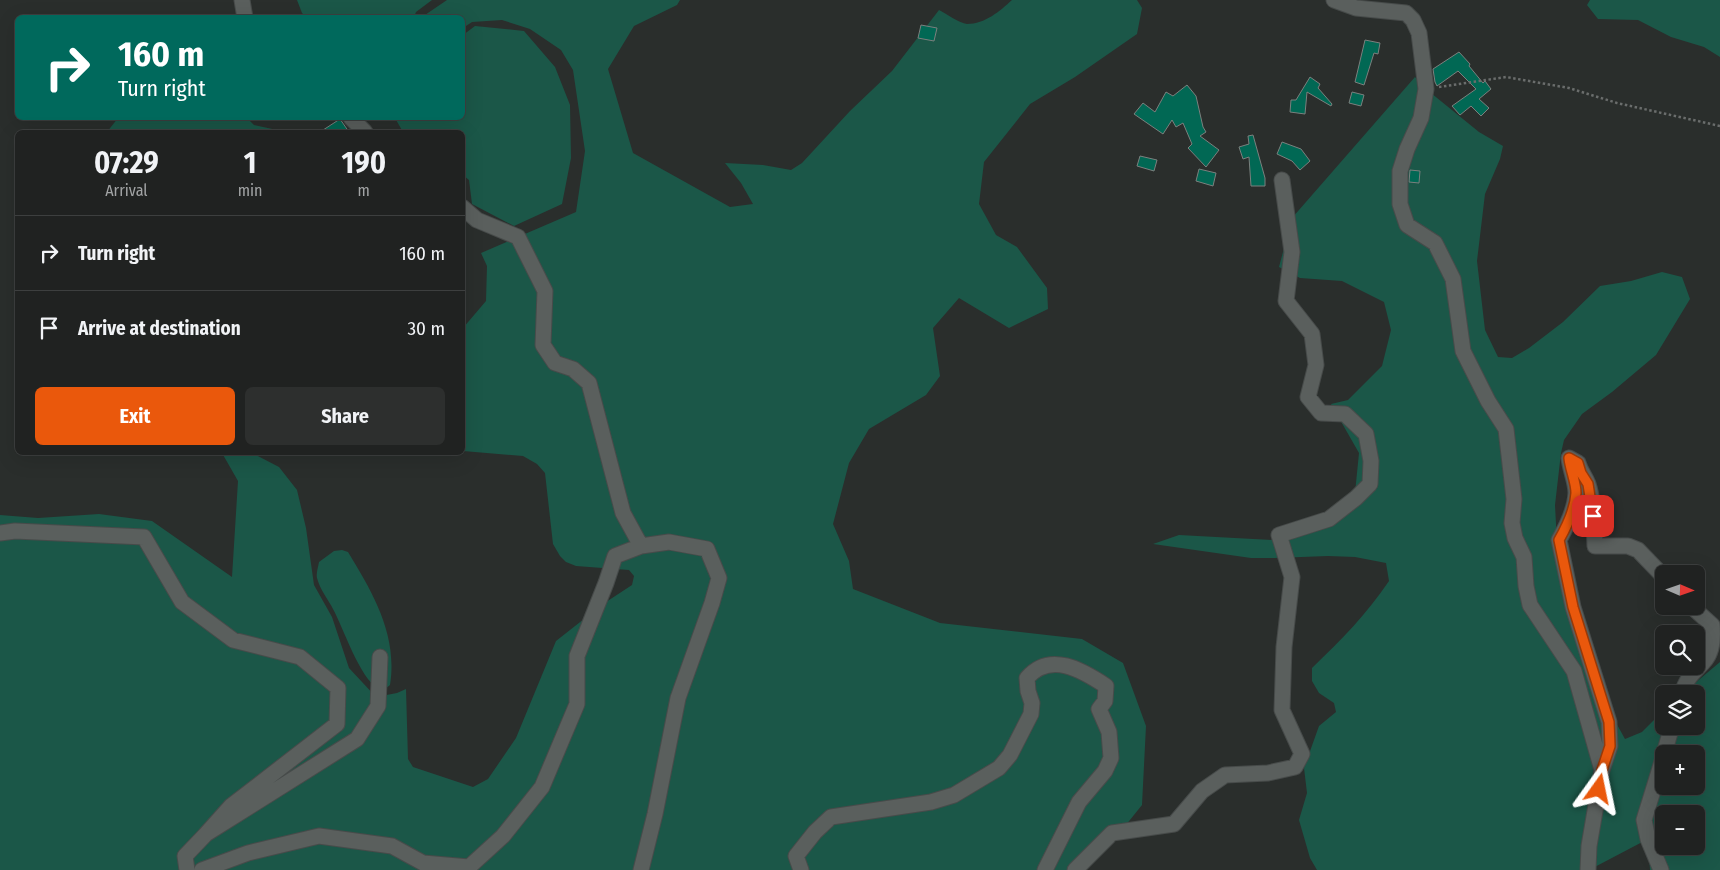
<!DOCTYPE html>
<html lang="en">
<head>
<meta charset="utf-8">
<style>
	body { margin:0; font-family:"Fira Sans Condensed",sans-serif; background:#2d2f2e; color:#f1f3f6; height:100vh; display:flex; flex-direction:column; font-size:19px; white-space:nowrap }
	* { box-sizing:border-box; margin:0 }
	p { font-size:16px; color:#a2a4a5 }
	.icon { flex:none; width:28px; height:28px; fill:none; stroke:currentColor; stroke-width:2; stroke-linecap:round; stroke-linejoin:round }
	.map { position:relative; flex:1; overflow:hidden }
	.details { position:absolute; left:15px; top:130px; width:450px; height:325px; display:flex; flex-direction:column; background:#202221; border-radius:8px; box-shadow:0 5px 20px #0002,0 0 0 1px #3d3f3f }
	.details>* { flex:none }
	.guide { position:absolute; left:15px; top:15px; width:450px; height:105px; border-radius:8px; box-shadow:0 5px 20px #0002,0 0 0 1px #3d3f3f; background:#00695c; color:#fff; overflow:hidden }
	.needle { width:32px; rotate:92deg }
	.tools { position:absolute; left:1655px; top:565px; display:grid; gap:10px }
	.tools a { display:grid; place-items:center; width:50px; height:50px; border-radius:8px; background:#202221; box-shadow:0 5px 20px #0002,0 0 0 1px #3d3f3f; font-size:25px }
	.pin { position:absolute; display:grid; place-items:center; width:42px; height:42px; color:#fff; margin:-21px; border-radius:10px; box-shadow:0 2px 8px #0006 }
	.me { position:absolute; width:55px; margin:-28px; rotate:12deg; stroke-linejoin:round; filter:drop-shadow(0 0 4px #0008) }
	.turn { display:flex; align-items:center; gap:18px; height:105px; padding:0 20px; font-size:22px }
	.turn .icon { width:65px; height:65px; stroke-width:2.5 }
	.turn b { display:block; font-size:35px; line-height:42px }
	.eta { display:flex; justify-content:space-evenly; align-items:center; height:85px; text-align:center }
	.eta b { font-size:30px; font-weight:700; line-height:35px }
	.cta { display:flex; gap:10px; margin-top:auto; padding:10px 20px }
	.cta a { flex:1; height:58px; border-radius:8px; background:#ea580c; color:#fff; font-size:20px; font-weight:700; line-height:58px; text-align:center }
	.cta a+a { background:#2d2f2e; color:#f1f3f6 }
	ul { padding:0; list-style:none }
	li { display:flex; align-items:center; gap:15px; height:75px; padding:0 20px; border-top:1px solid #3d3f3f }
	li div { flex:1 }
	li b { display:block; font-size:19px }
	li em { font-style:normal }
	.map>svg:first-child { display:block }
	.green { fill:#1b5748; fill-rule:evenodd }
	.building { fill:#016854; stroke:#7b807e }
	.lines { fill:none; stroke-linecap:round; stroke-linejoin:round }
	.street-casing { stroke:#474b4a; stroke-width:17 }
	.path { stroke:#6a6d6c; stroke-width:2.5; stroke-dasharray:2.5 2.5; stroke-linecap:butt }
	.street { stroke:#5a5f5d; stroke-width:15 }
	.route-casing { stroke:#983908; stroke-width:12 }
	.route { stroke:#ea580c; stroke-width:9 }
</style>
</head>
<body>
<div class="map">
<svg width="1720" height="870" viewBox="0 0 1720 870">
	<rect width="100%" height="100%" fill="#2a2e2c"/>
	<path class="green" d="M297 0H432L416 12 414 17 307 18 302 13Z
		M447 0H680L677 5 634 26 608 69 633 153 730 207 753 204 741 183 725 163 763 165 791 170 802 163 850 111 892 71 939 10C947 14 959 23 967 24 985 24 1000 11 1012 0H1137L1142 8 1137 34 1075 77 1030 104 984 162 979 204 996 235 1017 247 1047 288 1048 309 1009 328 959 298 933 328 940 376 926 395 869 429 849 463 833 524 849 561 853 589 940 623 1082 639 1123 663 1146 726 1142 805 1105 851 1080 870H0V515L38 518 99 514 152 521 232 577 238 481 222 453H252L279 467 297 490 306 528 314 585 332 617 349 668 376 697 397 693 406 689 408 759 413 767 473 787 488 779 516 738 556 641 603 604 632 585 634 576 629 570 576 566 566 562 560 556 553 544 545 473 537 464 523 456 463 451V328L486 301 487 266 481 253 576 212 585 151 573 70 561 50 530 29 502 20 472 22 463 28 462 18 422 17Z
		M1590 0H1720V57L1704 47 1671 37 1638 20 1598 19 1587 5Z
		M475 26 524 31 555 67 570 105 571 158 562 204 514 226 472 204 469 180 463 175 462 132H403L395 118H462L463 35Z
		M1415 77 1426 89 1479 132 1503 146 1500 159 1485 194 1477 261 1485 330 1498 357 1512 358 1529 348 1563 322 1600 286 1631 281 1662 272 1682 277 1690 299 1656 355 1612 392 1582 414 1564 440 1561 453 1555 505 1558 562 1589 674 1625 739 1642 732 1664 710V726H1696V694H1682L1720 662V870H1650L1648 839 1589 870H1317L1310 858 1299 820 1307 793 1304 768 1319 726 1336 712 1334 703 1319 693 1312 681V668C1342 639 1366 615 1389 581L1386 563 1355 557 1328 556 1275 558H1251L1153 544 1179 535 1274 540 1297 537 1355 493 1359 453 1331 404 1348 400 1382 366 1391 330 1384 302 1342 281 1300 278 1279 267 1292 218ZM1664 754H1696V786H1664ZM1664 814H1696V846H1664Z
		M118 118H247L254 125 286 132H107Z
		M342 550 348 552C373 593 398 635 390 685L385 689C383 689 380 689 378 688 360 679 343 627 333 609 328 599 320 590 317 578 316 573 318 568 319 562L334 551Z"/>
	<path class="building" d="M921 25 937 28 934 41 918 38Z
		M1365 40 1380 43 1378 54 1374 53 1364 85 1355 82Z
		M1459 52 1470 64 1469 66 1483 83 1485 81 1491 89 1479 99 1489 108 1481 116 1471 106 1460 115 1452 106 1476 89 1458 71 1437 86 1435 82 1433 69Z
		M1310 77 1320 84 1318 88 1332 104 1331 106 1307 92 1305 114 1290 112 1291 100H1296Z
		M1187 85 1196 96 1203 127 1206 132 1200 136 1219 150 1206 167 1188 148 1192 144 1183 123 1176 127 1172 120 1163 134 1134 114 1143 103 1155 112 1166 92 1173 96Z
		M1352 92 1364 95 1361 106 1349 103Z
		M340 119 349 132H320Z
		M1253 135 1265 178V186H1251L1249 157 1243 159 1239 147 1249 144 1248 136Z
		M1282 142 1301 149 1310 161 1300 170 1292 161 1277 154Z
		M1140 156 1157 160 1154 171 1137 166Z
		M1199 169 1216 173 1213 186 1196 181Z
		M1410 170 1420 171 1419 183 1409 182Z"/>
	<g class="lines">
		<defs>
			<path id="street" d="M242 0 245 18
				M1334 0 1356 8 1406 13 1413 20 1419 33 1426 89 1421 118 1407 149 1400 171V204L1407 225 1435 243 1453 279 1463 351 1488 401 1506 429 1514 499 1512 523 1515 538 1524 557 1526 586 1530 605 1574 671 1602 770 1589 846 1588 870
				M351 118 365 132
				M462 207 477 220 518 237 545 291 543 345 555 363 573 369 589 383 623 513 641 546
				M0 533 15 531 144 537 182 602 233 640 300 657 338 688 337 724 231 806 206 834
				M1682 694C1687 675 1695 673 1706 659 1713 650 1713 636 1712 625L1691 606
				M1664 754 1672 726
				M1602 770 1610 746 1609 722 1573 607 1559 540C1567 526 1575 510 1576 493 1576 482 1570 469 1569 458L1578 463C1581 473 1585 476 1588 484 1594 502 1594 527 1595 546H1628L1638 550 1664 577
				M187 870 185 856 206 834 357 739 378 706 380 657
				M202 870 248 853 319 836 392 846 423 863 469 867 503 836 542 787 577 704V656L606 583 615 556 641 546 669 542 707 549 719 578 712 603 678 698 655 814 641 870
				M801 870 796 856 815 832 831 817 931 802 954 795 999 768 1010 755 1031 714 1032 703 1028 691 1027 678C1050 651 1082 670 1106 686L1105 701 1099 709 1109 732 1111 758 1105 771 1079 802 1045 870
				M1075 870 1112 833 1174 824 1202 791 1225 775 1268 773 1295 767 1302 754 1282 710 1284 647 1292 577 1279 535 1329 519 1356 498 1370 484 1371 461 1366 434 1345 414 1321 413 1308 397 1316 365 1312 334 1286 301 1292 252 1282 180
				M1661 870 1648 839 1644 820 1664 755"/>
		</defs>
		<use href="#street" class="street-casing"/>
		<path class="path" d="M1439 87 1506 77 1569 88 1617 103 1720 126"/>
		<use href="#street" class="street"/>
	</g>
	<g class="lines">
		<defs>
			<path id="route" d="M1593 516 1588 484 1581 473 1578 463 1569 458C1570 469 1576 482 1576 493 1575 510 1567 526 1559 540L1573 607 1609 722 1610 746 1602 770 1599 789"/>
		</defs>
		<use href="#route" class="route-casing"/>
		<use href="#route" class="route"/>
	</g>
</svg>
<div class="tools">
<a><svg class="needle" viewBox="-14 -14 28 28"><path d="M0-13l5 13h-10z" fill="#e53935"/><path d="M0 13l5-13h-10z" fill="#a2a4a5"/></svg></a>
<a><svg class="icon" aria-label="search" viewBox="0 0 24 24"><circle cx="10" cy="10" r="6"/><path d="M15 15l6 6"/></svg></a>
<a><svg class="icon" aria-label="layers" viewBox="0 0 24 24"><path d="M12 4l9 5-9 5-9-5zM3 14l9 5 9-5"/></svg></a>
<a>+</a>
<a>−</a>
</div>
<div class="pin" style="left:1593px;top:516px;background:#d93025"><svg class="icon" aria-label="arrive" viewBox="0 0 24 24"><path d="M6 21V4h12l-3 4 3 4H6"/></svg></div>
<svg class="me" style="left:1599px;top:789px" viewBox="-20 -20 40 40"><path d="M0-17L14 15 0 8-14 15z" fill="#ea580c" stroke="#fff" stroke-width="4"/></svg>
<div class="guide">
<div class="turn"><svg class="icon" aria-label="right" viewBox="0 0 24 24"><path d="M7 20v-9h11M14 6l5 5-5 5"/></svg><div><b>160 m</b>Turn right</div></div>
</div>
<section class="details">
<div class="eta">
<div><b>07:29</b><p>Arrival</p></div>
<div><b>1</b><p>min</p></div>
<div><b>190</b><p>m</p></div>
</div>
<ul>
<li><svg class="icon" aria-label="right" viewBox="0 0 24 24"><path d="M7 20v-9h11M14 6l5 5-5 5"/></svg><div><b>Turn right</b></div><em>160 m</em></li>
<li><svg class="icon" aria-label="arrive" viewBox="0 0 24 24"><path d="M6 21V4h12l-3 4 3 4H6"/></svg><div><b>Arrive at destination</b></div><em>30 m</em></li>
</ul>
<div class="cta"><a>Exit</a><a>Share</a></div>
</section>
</div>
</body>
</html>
